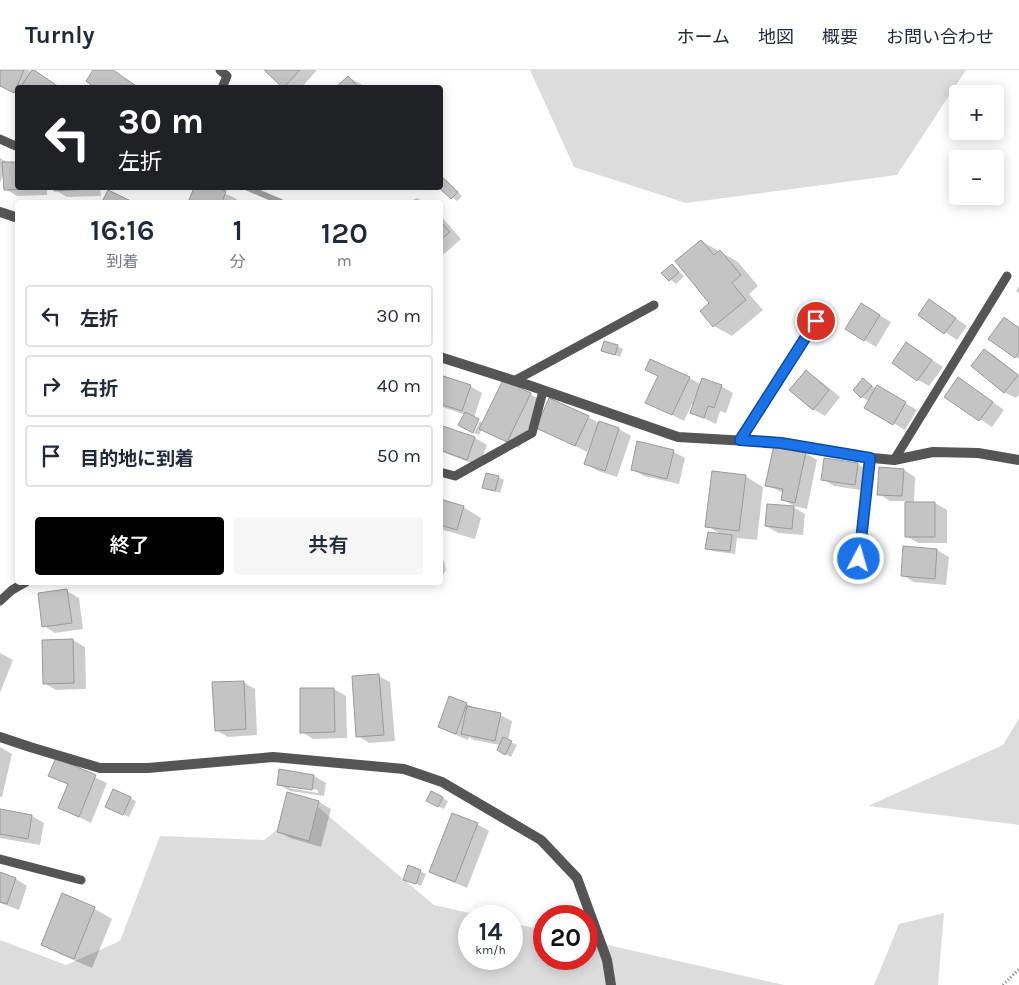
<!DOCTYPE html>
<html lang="ja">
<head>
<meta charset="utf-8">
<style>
	body { margin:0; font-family:Karla,"Noto Sans JP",sans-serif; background:#f6f6f7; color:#1f2937; height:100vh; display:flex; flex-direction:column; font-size:19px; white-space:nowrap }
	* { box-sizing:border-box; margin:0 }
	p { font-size:16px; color:#747a83 }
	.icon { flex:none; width:28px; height:28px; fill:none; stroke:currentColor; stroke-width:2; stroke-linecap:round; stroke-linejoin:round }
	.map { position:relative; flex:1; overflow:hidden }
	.sheet { position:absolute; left:15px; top:130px; width:428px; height:385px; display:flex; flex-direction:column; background:#fff; border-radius:5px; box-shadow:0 2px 12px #0003 }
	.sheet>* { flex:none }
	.hud { position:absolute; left:15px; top:15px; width:428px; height:105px; border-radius:5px; box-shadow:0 2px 12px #0003; background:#202124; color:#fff; overflow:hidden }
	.tools { position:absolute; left:949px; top:15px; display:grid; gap:10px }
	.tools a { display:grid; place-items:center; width:55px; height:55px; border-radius:5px; background:#fff; box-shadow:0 2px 12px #0003; font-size:25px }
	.speed { position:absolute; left:458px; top:835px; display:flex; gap:10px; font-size:25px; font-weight:700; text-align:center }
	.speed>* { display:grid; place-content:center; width:65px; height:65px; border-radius:50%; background:#fff; box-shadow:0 2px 12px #0003; line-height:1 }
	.speed small { font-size:12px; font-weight:400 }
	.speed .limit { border:8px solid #d22; background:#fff; color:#111 }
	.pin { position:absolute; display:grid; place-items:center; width:42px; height:42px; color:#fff; margin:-21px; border:2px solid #fff; border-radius:50%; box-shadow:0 1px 5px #0007 }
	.me { position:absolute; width:55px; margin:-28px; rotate:6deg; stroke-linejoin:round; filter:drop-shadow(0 0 4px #0008) }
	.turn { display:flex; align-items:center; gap:18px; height:105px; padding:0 20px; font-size:22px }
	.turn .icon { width:65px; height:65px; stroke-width:2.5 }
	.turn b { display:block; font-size:35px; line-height:42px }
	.eta { display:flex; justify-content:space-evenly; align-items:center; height:85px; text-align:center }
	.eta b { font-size:30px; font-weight:600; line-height:35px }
	.cta { display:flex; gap:10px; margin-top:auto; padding:10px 20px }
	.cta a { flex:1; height:58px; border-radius:5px; background:#000; color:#fff; font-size:20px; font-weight:600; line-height:58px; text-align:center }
	.cta a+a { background:#f6f6f7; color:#1f2937 }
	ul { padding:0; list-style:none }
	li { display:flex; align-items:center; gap:15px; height:62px; margin:0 10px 8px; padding:0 10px; border:2px solid #e0e1e3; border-radius:5px }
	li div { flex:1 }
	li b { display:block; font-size:19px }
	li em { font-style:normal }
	header { display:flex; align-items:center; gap:30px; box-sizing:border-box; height:70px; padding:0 25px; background:#fff; border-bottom:1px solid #e0e1e3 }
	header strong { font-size:24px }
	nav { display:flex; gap:28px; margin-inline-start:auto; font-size:18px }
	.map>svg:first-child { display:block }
	.green { fill:#dcdcdc }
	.shadow { fill:#0003; fill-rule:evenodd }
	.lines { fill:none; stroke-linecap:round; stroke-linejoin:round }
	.stream { stroke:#a3a3a3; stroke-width:6 }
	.building { fill:#c4c4c4; stroke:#999 }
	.path { stroke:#777; stroke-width:3; stroke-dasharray:1 2.5; stroke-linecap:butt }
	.service { stroke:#555; stroke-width:9 }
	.minor { stroke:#555; stroke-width:10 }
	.route-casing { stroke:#114b97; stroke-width:12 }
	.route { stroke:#1a73e8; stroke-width:9 }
</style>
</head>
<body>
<header>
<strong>Turnly</strong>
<nav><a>ホーム</a><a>地図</a><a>概要</a><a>お問い合わせ</a></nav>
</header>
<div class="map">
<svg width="1019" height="915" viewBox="0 0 1019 915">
	<rect width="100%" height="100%" fill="#fff"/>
	<path class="green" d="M530 0H966L897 105 686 133 574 97Z
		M1019 648V755L868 736 1003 675Z
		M312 732 434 835 483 846H469V889H511V853L544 860V889H586V870L784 915H0V870L66 895 120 871 160 766 264 770Z
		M944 843 938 915H874L899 854Z"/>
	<path class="shadow" d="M0 0H28L32 2 33 0 60 18H18V25L0 16Z
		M266 0H317L301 18H285Z
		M348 7 366 17V18H337Z
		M0 88 7 92 18 118H47V125L17 126 5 119 4 102 0 113Z
		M440 104 462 126 457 131 440 116Z
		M55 118H100L101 126 67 127 55 120Z
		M195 118H213L237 129 236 132H189Z
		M109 122 130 132H103Z
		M417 128 423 132H409Z
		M440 145 461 169 444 184 440 182Z
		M701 171 738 192 758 216 749 224 763 240 732 266 714 256Z
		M672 195 684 206 676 214 663 203Z
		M1019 216V223L1016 221Z
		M862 235 891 252 876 277 847 259Z
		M941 238 967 256 957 270 919 245Z
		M1004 249 1019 257V289L1015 287Z
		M617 276 623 279 620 287 603 280Z
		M985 280 996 287 1019 305V325L1016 328 1004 322Z
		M918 281 943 297 929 316 918 310Z
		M806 302 818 309 840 327 825 346 813 339Z
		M440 306 470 316 482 323 474 348 440 336Z
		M689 308 701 314 721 316 733 323 726 343 720 341 716 354 691 342 694 335 692 334 684 351 647 332Z
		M868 313 876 319 878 317 917 340 905 360 866 337 869 331 862 327Z
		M970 316 1004 340 992 357 946 326Z
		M530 324 542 331 519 378 482 359 479 365 474 363 480 351 483 353Z
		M588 347 599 353 619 359 631 366 617 407 598 401 586 394 591 377 590 376 587 382 537 357Z
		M440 356 475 368 487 375 479 396 440 381Z
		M674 382 685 388 679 414 644 406 632 399Z
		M805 383 817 390 807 439 794 436 782 429 783 423 767 415Z
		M858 394 869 401 867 421 834 416 823 409Z
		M904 400 915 407 914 433H935L947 440V473H918L906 466V431H890L879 424Z
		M745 406 763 417 757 470 737 468 735 484 712 481 707 478 723 465 707 456Z
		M498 407 504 410 500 423 484 417Z
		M440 431 463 437 481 448 475 469 440 459Z
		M793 437 805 444 803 465 778 463 766 456Z
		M905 477 937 480 949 487 946 515 914 512 902 505Z
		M440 487 444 491 446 500 440 509Z
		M67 521 79 528 83 559 55 563 44 556Z
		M73 570 85 577 86 619 56 620 44 613Z
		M0 583 13 590 0 623Z
		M378 606 390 612 395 671 369 673 358 666Z
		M243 612 255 619 257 665 228 667 216 660Z
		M334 619 346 626 347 668 313 669 302 662Z
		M450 628 467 634 477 640 500 645 512 651 508 671 517 675 511 687 498 680 500 675 474 670 469 667 468 670 451 663 439 657Z
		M0 677 12 684 2 727H0Z
		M56 690 107 713 91 753 59 737 69 715 50 705Z
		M314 706 326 713 324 726 290 721 278 714ZM289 716 318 720V723L289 718Z
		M431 722 448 731 444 739 433 734Z
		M288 724 319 732 331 739 321 777 290 768 278 761Z
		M130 728 136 731 129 747 112 740Z
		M0 741 32 746 44 753 40 775 0 768Z
		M477 754 489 761 467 818 443 808 431 802Z
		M420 801 426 804 421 816 405 809Z
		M0 804 16 809 27 816 19 840 0 833Z
		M63 825 95 839 112 849 92 898 60 884 42 874Z"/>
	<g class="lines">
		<path class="stream" d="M248 118 281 132"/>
	</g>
	<path class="building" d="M0 0H24L14 23 0 16Z
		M32 0H34L59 17 20 18Z
		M93 0H113L136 16 135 18H95L86 11Z
		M264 0H300L283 18Z
		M348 6 359 18H335Z
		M2 92H18V118H36V119L4 120Z
		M440 105 458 122 451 129 439 118Z
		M54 118H89V119L54 121Z
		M194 118H216L226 121 222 132H188Z
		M108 120 133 132H102Z
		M440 151 450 162 440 170Z
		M701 170 714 185 720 180 741 205 732 213 746 230 713 257 700 241 709 233 675 191Z
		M672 194 679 202 669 211 661 203Z
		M929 229 956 248 944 264 918 245Z
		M861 233 880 245 864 271 845 259Z
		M1004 247 1019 258V282L1015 288 988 269Z
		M604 271 618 275 615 285 601 281Z
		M906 272 932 290 917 311 892 293Z
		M984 279 1018 305 1004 323 971 296Z
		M650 289 690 307 672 345 645 333 658 306 645 300Z
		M806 300 829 320 813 340 789 320Z
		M440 305 471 315 462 341 440 334Z
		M958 307 993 332 979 351 944 327Z
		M702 308 722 315 714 338 708 336 704 348 690 343Z
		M863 308 872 316 861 328 853 320Z
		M503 310 531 323 507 372 479 359Z
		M877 315 906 332 893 355 864 338Z
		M549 328 589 346 575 376 536 358Z
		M465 342 479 349 473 363 458 355Z
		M599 351 619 358 605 401 584 394Z
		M440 355 475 367 467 390 440 380Z
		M637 371 674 380 667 409 631 400Z
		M774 375 806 382 795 433 781 430 783 419 765 416Z
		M824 388 858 393 855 415 821 410Z
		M879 397 904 399 902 426 877 425Z
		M712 401 746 405 739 461 705 457Z
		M486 403 499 406 495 421 482 418Z
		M440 429 464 436 457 460 440 455Z
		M905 432H935V467H905Z
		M767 434 794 436 792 459 765 456Z
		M708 462 732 465 730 481 705 479Z
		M903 476 937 479 935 509 901 506Z
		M67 519 72 553 42 557 38 523Z
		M73 569 74 613 43 614 42 570Z
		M379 604 384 665 356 667 352 606Z
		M244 611 246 659 215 661 212 612Z
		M300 618H334L335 662 300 663Z
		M449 626 467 633 456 664 438 657Z
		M467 636 501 643 495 671 461 664Z
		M503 667 512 671 505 685 497 680Z
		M56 688 96 705 79 747 58 738 68 714 48 706Z
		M279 699 314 705 312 720 277 715Z
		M113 719 131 727 123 745 105 737Z
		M431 721 443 727 438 737 426 731Z
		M287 722 319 731 309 771 277 762Z
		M0 739 32 745 28 769 0 764Z
		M452 743 478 753 455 812 429 802Z
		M408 795 421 800 416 814 403 810Z
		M0 802 16 808 7 834 0 832Z
		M62 823 95 837 74 889 41 875Z"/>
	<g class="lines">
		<path class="path" d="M1003 915 1019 899"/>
		<path class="service" d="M220 0 227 6 222 18
			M0 69 18 77
			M514 311 654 235
			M740 370 817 251
			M894 390 1007 206
			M440 402 455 406 532 363 543 321
			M859 489 869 388
			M0 531 12 520 26 512
			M0 789 81 810"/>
		<path class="minor" d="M0 142 18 148
			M440 287 528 315 678 367 781 373 862 387 894 390 933 382 978 383 1019 390
			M0 667 30 677 100 698H148L273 687 404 699 442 712 541 770 577 808 607 890 611 915"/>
	</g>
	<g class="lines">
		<defs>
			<path id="route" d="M816 251 740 370 781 373 870 388 859 489"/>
		</defs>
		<use href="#route" class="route-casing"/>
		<use href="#route" class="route"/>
	</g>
</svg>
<div class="tools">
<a>+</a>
<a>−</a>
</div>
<div class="speed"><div>14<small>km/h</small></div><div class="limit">20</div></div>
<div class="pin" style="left:816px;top:251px;background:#d93025"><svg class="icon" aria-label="arrive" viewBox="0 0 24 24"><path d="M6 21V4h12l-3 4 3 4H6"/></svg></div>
<svg class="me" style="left:859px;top:489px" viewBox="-20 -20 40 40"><circle r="17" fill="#1a73e8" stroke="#fff" stroke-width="3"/><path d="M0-11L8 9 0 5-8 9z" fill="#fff"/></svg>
<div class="hud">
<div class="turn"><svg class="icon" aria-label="left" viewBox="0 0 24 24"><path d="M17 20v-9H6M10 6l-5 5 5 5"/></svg><div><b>30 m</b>左折</div></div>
</div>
<section class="sheet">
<div class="eta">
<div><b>16:16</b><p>到着</p></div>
<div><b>1</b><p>分</p></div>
<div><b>120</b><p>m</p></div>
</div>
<ul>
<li><svg class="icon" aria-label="left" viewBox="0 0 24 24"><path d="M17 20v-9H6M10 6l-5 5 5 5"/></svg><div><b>左折</b></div><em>30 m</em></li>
<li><svg class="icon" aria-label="right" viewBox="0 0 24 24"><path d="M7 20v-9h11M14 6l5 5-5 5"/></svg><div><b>右折</b></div><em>40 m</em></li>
<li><svg class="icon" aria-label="arrive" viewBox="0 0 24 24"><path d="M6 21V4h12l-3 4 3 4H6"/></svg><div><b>目的地に到着</b></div><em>50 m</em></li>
</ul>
<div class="cta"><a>終了</a><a>共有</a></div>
</section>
</div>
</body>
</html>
